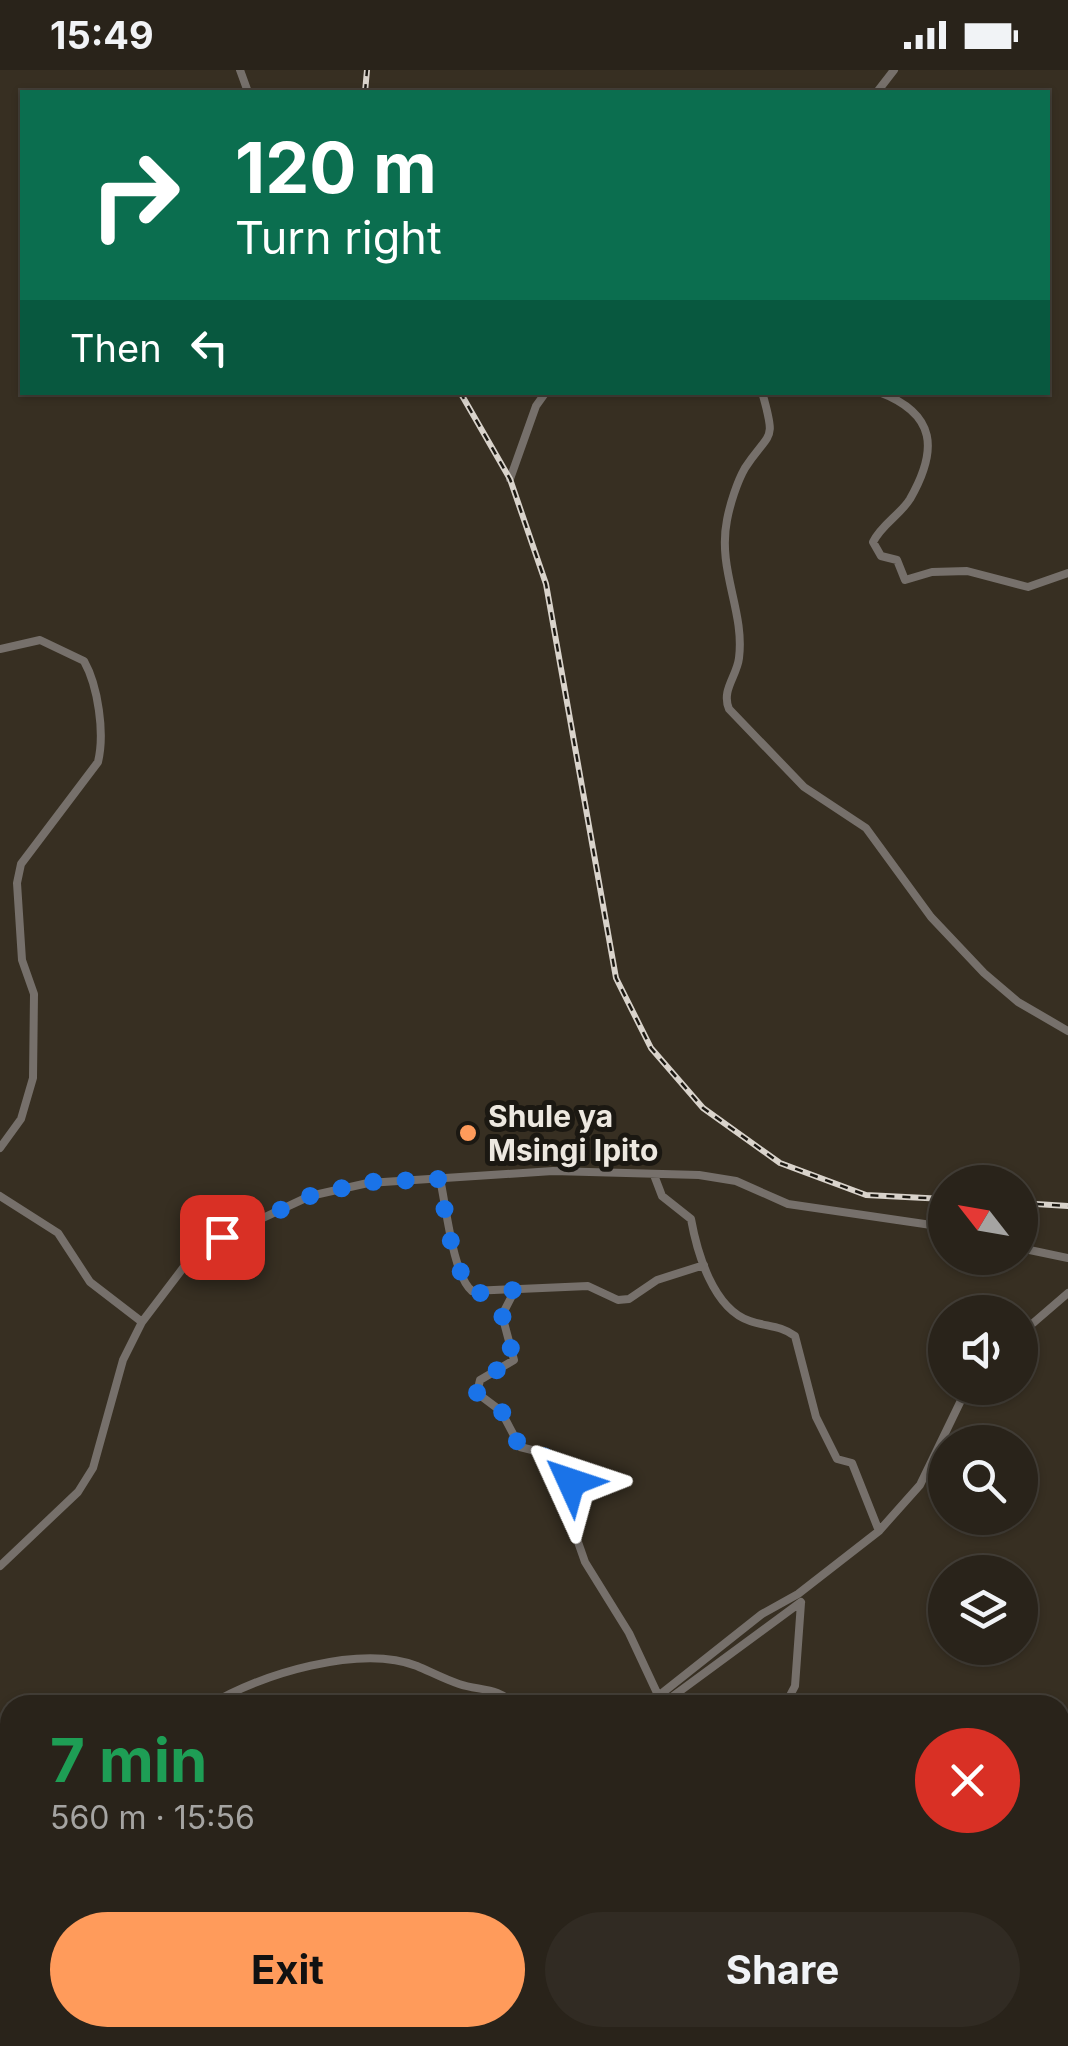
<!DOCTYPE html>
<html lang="en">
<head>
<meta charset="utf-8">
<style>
	body { margin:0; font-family:Inter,sans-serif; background:#312b23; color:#f1f3f6; height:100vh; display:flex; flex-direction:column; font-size:38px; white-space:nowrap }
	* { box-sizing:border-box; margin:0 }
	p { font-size:32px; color:#a5a4a2 }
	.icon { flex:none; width:55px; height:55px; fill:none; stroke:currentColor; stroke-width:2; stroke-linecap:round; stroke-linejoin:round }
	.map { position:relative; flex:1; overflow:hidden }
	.panel { position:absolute; left:0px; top:1625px; width:1070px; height:352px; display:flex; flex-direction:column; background:#29231a; border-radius:30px 30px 0 0; box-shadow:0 2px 8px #0004,0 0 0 2px #454039 }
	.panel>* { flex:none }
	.top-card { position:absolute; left:20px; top:20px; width:1030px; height:305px; border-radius:0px; box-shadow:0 2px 8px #0004,0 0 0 2px #454039; background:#0b6e4f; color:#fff; overflow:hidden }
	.needle { width:65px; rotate:301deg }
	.controls { position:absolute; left:928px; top:1095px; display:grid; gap:20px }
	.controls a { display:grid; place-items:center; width:110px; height:110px; border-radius:50%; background:#29231a; box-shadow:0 2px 8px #0004,0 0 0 2px #454039; font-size:50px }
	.pin { position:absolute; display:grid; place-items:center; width:85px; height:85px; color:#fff; margin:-42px; border-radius:20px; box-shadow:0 5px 15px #0006 }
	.me { position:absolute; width:110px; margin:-55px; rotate:312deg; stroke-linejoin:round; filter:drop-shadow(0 0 8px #0008) }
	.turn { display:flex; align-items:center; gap:35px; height:210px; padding:0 50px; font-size:45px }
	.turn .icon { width:130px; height:130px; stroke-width:2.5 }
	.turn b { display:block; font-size:70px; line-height:85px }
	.then { display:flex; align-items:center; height:95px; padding:0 50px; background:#0003; gap:20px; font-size:38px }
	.round { display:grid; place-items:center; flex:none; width:105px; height:105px; border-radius:52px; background:#312b23 }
	.overview { display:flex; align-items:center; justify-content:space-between; height:170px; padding:0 50px }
	h1 { font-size:60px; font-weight:700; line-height:75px; color:#1e9e55 }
	.primary-button { display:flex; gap:20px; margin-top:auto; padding:20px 50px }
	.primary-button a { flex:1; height:115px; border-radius:60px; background:#ff9b5b; color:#111; font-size:40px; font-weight:700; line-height:115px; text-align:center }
	.primary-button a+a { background:#312b23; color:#f1f3f6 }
	.status { display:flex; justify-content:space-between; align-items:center; height:70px; padding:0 50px; background:#29231a; direction:ltr }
	.status svg { height:28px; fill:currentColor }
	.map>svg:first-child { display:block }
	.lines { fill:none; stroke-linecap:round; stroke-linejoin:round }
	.stream { stroke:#024e6f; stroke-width:2.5 }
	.minor { stroke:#76706b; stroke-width:8 }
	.rail-casing { stroke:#d9d3cb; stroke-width:6 }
	.rail { stroke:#1b1812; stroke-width:2.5; stroke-dasharray:8; stroke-linecap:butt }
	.route { stroke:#1a73e8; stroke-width:18; stroke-dasharray:0 32.4 }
	.poi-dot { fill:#ff9b5b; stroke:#1b1812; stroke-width:4 }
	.labels { text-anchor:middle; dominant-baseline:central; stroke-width:10; stroke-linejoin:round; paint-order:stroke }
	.poi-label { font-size:30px; font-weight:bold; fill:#ede8e0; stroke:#1b1812; text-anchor:start }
</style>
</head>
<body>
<div class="status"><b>15:49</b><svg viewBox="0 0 49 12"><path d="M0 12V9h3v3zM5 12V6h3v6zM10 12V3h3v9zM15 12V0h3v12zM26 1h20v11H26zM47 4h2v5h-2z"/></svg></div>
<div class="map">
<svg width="1068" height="1976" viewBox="0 0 1068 1976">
	<rect width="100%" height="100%" fill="#372f22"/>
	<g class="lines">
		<path class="stream" d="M396 1968V1976"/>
		<path class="minor" d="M240 0 248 22
			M877 22 894 0
			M762 322C777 374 770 360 745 398 737 412 730 434 727 450 717 500 745 541 739 588 737 606 721 620 729 639L804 717 866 758 931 847 984 903 1018 932 1068 961
			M879 322C937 344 938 380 910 429 900 445 882 454 873 472L881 486 897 490 905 510 932 502 967 501 1028 517 1068 503
			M510 409 536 336 546 322
			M0 579 40 570 84 591C98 616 105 663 98 692L21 794 17 813 22 890 34 924 33 1008 21 1049 0 1078
			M654 1105 662 1126 691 1149C697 1182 713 1239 750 1251 767 1257 780 1255 795 1266L816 1347 837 1389 852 1393 879 1461
			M440 1109C446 1135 453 1206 472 1221L588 1216 618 1230 629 1229 657 1210 704 1195
			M0 1126 58 1163 90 1212 142 1252
			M1020 1178 1068 1188
			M515 1220 502 1245 514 1290 480 1310 477 1323 501 1341 520 1377 536 1381 550 1398 570 1407 564 1432 585 1492 629 1563 658 1625
			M1020 1288 1032 1254 1068 1223
			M0 1496 78 1422 93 1398 123 1290 142 1252 183 1198 222 1167 310 1126 368 1113 553 1101 699 1105 736 1111 788 1134 945 1157
			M210 1635C259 1604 361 1574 417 1596 431 1602 444 1609 459 1614 480 1621 499 1617 514 1635
			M647 1635 762 1544 798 1524 879 1461 920 1415 967 1318
			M661 1635 801 1532
			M785 1635 795 1616 801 1533
			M0 1778 10 1774
			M0 1798 10 1799
			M0 1870 6 1901 0 1950
			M342 1968 349 1976
			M568 1968 587 1976
			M758 1968 760 1976
			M100 1976 117 1968
			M552 1976 555 1968"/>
		<defs>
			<path id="rail" d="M365 22 367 0
				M460 322 510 409 546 514 616 908 651 978 703 1038 780 1093 866 1125 945 1129
				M1020 1133 1068 1136
				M1060 1948 1068 1947
				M888 1976 918 1968"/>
		</defs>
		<use href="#rail" class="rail-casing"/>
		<use href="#rail" class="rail"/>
	</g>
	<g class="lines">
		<path class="route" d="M222 1167 310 1126 368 1112 440 1109 448 1162 466 1218 480 1223 515 1220 502 1245 514 1290 480 1310 477 1323 501 1340 520 1377 544 1386 550 1398 568 1406 571 1412"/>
	</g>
	<circle class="poi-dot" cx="468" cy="1063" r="10"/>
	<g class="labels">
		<g class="poi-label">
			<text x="488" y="1046">Shule ya<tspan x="488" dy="34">Msingi Ipito</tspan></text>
		</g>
	</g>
</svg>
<div class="controls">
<a><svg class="needle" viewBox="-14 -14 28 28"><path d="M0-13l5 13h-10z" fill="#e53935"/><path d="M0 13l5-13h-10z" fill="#a5a4a2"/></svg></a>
<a><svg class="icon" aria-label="sound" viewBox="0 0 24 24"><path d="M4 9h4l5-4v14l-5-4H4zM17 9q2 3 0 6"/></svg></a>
<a><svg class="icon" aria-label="search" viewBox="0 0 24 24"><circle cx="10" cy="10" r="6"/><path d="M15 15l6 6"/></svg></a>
<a><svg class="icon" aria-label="layers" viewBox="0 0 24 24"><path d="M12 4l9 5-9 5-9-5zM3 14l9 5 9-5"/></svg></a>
</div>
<div class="pin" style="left:222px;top:1167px;background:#d93025"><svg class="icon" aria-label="arrive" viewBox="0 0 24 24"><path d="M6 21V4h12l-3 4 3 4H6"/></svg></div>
<svg class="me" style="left:571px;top:1412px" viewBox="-20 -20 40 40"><path d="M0-17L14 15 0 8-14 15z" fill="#1a73e8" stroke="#fff" stroke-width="4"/></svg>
<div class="top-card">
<div class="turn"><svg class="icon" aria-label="right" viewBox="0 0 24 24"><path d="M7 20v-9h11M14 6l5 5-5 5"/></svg><div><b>120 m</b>Turn right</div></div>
<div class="then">Then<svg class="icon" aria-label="left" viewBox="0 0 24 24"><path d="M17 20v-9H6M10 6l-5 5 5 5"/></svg></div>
</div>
<section class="panel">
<div class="overview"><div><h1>7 min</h1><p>560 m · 15:56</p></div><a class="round" style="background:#d93025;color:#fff"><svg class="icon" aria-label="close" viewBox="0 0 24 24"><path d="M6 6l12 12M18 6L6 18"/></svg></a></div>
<div class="primary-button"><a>Exit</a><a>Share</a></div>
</section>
</div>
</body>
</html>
